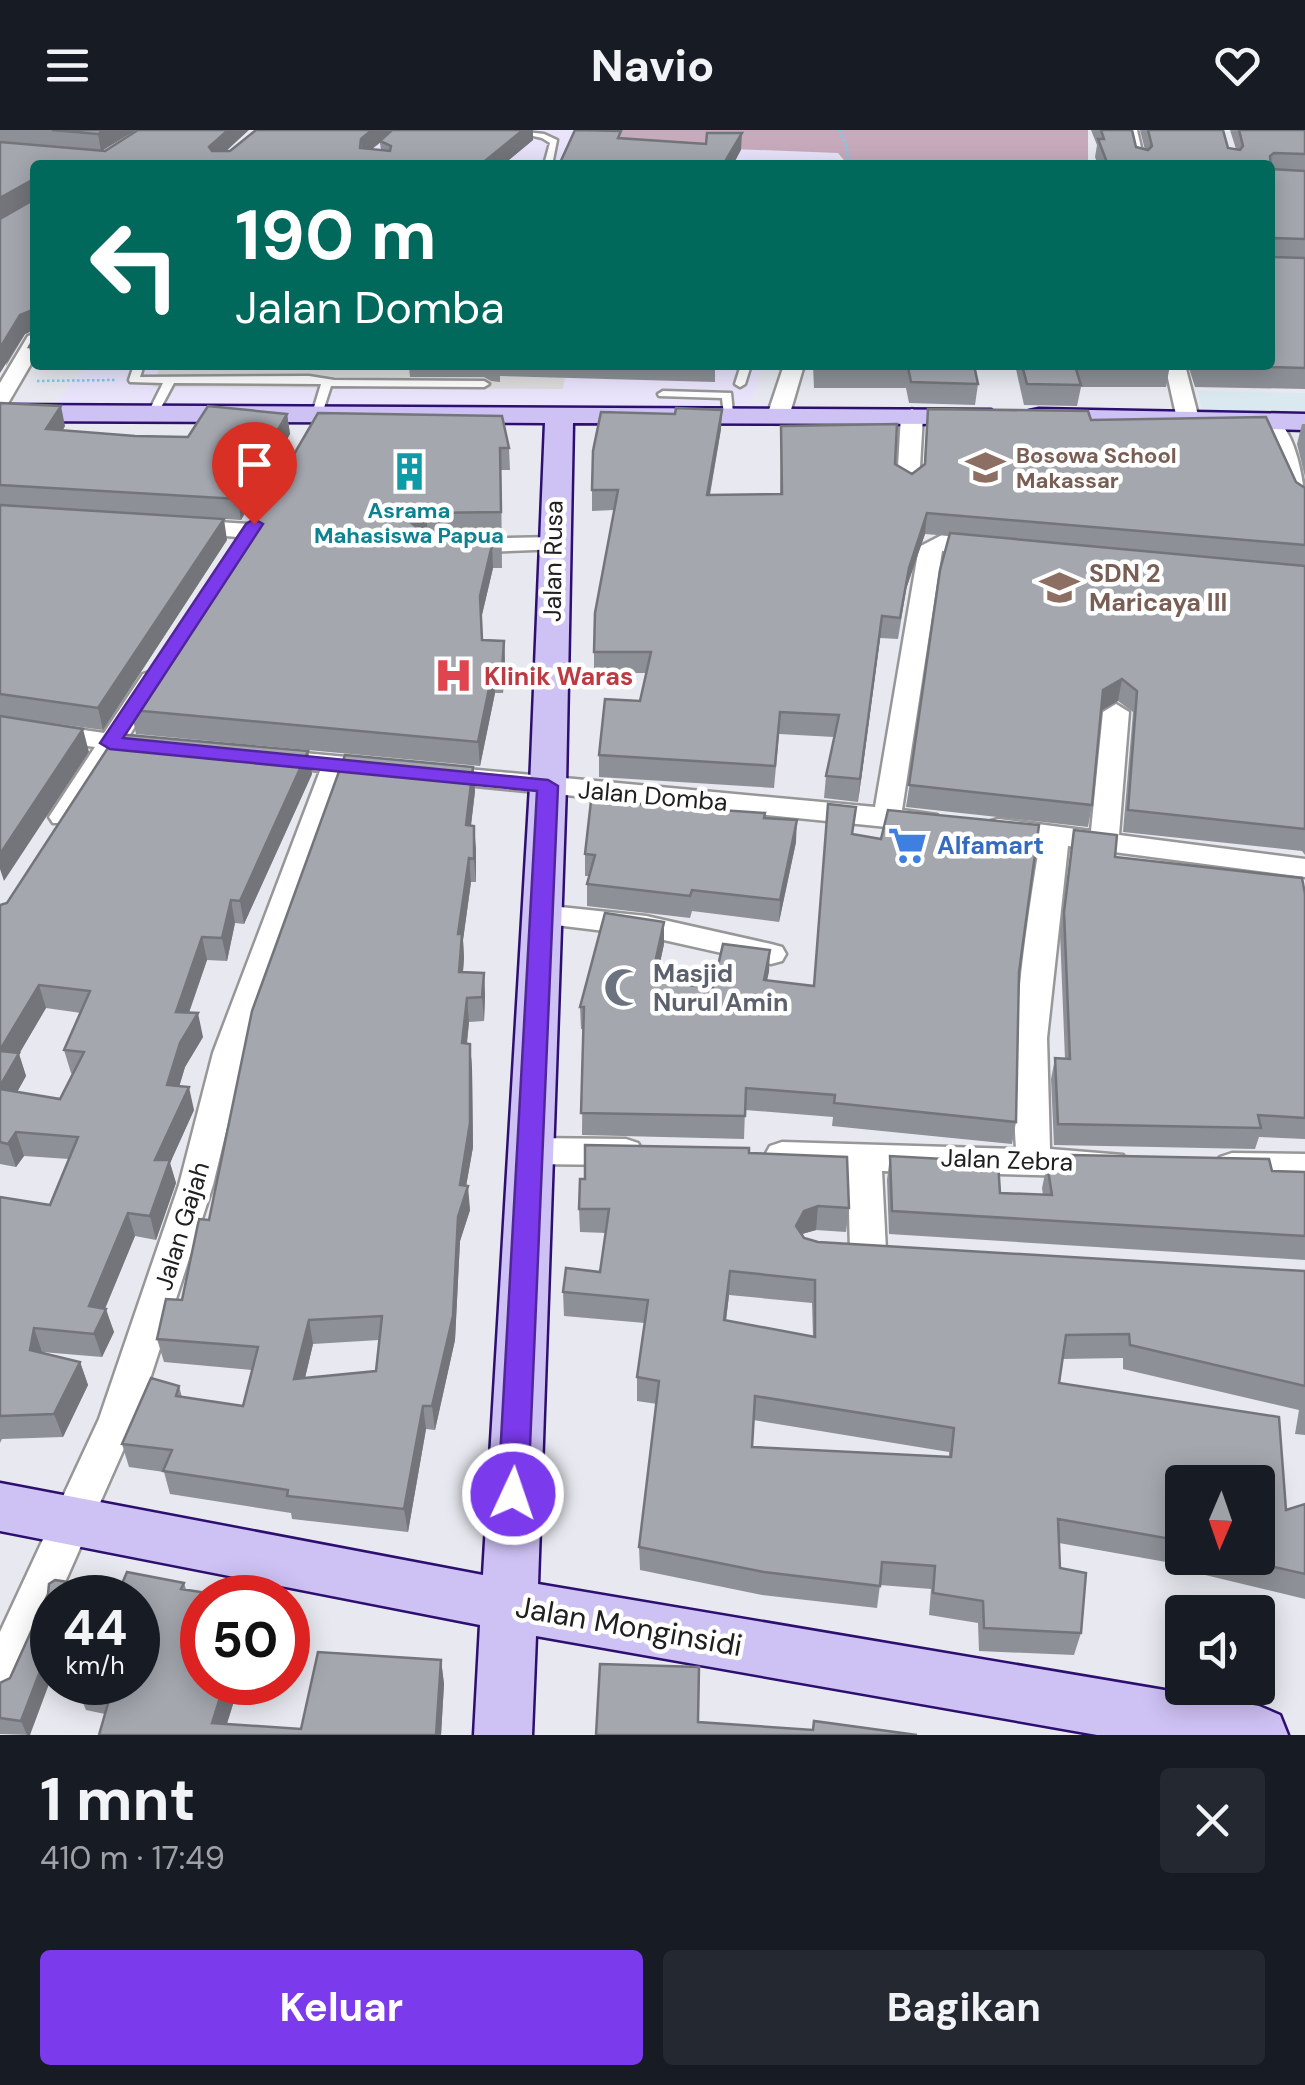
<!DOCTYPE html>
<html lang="id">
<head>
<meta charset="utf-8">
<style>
	body { margin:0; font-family:"DM Sans",sans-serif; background:#242831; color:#f1f3f6; height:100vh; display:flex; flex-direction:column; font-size:38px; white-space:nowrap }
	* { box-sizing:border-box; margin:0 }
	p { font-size:32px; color:#9ea1a6 }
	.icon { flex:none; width:55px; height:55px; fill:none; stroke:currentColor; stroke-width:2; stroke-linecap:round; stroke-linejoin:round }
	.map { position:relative; height:1605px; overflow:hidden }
	.side { display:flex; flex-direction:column; background:#171b24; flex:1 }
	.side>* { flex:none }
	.top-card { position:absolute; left:30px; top:30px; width:1245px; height:210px; border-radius:10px; box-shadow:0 5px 25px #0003; background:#00695c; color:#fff; overflow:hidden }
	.needle { width:65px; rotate:182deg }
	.tools { position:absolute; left:1165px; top:1335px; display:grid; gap:20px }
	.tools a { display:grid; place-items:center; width:110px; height:110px; border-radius:10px; background:#171b24; box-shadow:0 5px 25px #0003; font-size:50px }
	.speed { position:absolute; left:30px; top:1445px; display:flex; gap:20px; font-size:50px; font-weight:700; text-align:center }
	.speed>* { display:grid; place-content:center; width:130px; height:130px; border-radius:50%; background:#171b24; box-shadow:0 5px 25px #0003; line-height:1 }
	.speed small { font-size:25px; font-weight:400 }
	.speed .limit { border:15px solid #d22; background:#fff; color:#111 }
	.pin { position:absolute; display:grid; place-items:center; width:85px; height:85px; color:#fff; margin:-102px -42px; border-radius:50% 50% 50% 0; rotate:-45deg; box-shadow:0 0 10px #0007 }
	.pin .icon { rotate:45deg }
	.me { position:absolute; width:110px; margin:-55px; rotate:3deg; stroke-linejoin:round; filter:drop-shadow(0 0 8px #0008) }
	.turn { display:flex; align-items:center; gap:35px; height:210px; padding:0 40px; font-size:45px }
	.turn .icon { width:130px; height:130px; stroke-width:2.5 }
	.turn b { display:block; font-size:70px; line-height:85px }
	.round { display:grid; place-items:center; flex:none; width:105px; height:105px; border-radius:10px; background:#242831 }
	.overview { display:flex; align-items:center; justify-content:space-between; height:170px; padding:0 40px }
	h1 { font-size:60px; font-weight:700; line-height:75px }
	.primary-button { display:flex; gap:20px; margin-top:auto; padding:20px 40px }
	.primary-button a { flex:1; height:115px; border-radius:10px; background:#7c3aed; color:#fff; font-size:40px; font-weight:700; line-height:115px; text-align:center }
	.primary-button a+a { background:#242831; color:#f1f3f6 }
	header { display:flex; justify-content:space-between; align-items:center; height:130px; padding:0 40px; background:#171b24; font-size:45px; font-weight:700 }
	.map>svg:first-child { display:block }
	.commercial { fill:#d9e9ef }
	.education { fill:#e9e4fc }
	.cemetery { fill:#c7abbd }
	.parking { fill:#dcdcdc }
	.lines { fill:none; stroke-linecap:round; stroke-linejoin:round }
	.lane-casing { stroke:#979797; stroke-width:5 }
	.street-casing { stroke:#979797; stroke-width:5 }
	.secondary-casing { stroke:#2d0f6f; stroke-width:5 }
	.path { stroke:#7bcbed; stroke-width:2.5; stroke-dasharray:2.5 2.5; stroke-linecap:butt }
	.lane { fill:#fff; fill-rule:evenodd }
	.street { fill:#fff; fill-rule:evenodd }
	.secondary { fill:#cec1f4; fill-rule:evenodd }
	.wall { fill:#8d9096; fill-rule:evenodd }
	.shaded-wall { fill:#73757a }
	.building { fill:#a4a7ae; stroke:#73757a; stroke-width:2.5; fill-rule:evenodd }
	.route { fill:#7c3aed; stroke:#51269a; stroke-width:2.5 }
	.labels { text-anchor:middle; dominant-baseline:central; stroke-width:9; stroke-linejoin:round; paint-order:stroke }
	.far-education-label { font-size:22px; font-weight:bold; fill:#785e54; stroke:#fff; text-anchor:start }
	.far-culture-label { font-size:22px; font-weight:bold; fill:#0d838f; stroke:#fff }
	.street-label { font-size:25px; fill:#202020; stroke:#fff }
	.education-label { font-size:25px; font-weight:bold; fill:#785e54; stroke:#fff; text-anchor:start }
	.health-label { font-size:25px; font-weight:bold; fill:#be3a42; stroke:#fff; text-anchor:start }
	.shop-label { font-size:25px; font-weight:bold; fill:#366cbe; stroke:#fff; text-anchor:start }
	.worship-label { font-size:25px; font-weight:bold; fill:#5b616d; stroke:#fff; text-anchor:start }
	.near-street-label { font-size:30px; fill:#202020; stroke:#fff }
</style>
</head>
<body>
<header><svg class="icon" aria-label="menu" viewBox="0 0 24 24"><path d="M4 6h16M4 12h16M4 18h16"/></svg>Navio<svg class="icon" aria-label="heart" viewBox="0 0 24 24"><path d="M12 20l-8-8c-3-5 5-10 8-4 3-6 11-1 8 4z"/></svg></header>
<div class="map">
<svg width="1305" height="1605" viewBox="0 0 1305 1605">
	<rect width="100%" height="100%" fill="#e8e9f0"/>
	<path class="commercial" d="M1198 261 1305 263V281L1202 282Z"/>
	<path class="education" d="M349 0H596L631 15 838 23 836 35H309Z
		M87 235H665L655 275 51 278Z
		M666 235H764L752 270 740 275H656Z"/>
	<path class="cemetery" d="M596 0H1088V35H848L838 23 631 15 587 8Z"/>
	<path class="parking" d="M159 238H322L566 240 563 259 153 257Z"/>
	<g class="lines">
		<defs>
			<path id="lane" d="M507 0 544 4 557 10 552 35H544L550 13 542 8Z
				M1129 0H1137L1145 35H1137Z
				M134 235H144L140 247 309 246 334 250 484 251 489 254 484 257 331 256 322 284 317 287 312 284 321 254 174 253 158 283 153 286 148 283 163 253 130 252 129 250Z
				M741 235H751L745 254 740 257 735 254Z
				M663 261 731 263 733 283 724 285 722 268 659 266 658 264Z"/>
			<path id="street" d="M35 204V227L7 275 0 277V253L28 206Z
				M784 235H804L790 283 779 289 768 283Z
				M1165 235H1185L1199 289 1195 293H1181L1177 289Z
				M912 279 923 285 919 354 908 361 897 354 901 285Z
				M1270 286C1295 294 1305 354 1305 378L1294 371 1259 292Z
				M187 390 249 394 261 401 249 408 179 402 176 397Z
				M942 405 986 410 998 417 986 424 942 421 902 680 937 685 941 691 937 697H887L435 652 421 644 435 636 875 677 919 417Z
				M553 407 565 414 561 419 461 423 449 416 461 409Z
				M152 541 165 549 129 606 159 611 163 617 150 625 119 621 73 693H53L49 687 95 617 0 604V588L104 603 143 544Z
				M1116 574 1129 582 1119 705 1305 729V747L1068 716 1047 908 1050 1019 1123 1025 1128 1034 1123 1043 1111 1047 882 1041 886 1121 881 1131 868 1135 855 1131 850 1121 848 1040 770 1034 765 1025 770 1016 782 1012 1016 1019C1009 915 1023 814 1040 712L988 704 984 698 988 692 998 689 1091 701 1103 582Z
				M271 620 379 630 393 638 379 646 346 643 245 923 213 1055 137 1289 58 1468H52V1480L15 1564 0 1570V1502L99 1289 179 1055 213 923 320 641 261 634 258 628Z
				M541 775 646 786 771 814 782 817 786 824 782 831 771 834 646 806 531 792 526 785 531 778Z
				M529 1008 626 1009 638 1013 643 1022 638 1031 626 1035 529 1034 517 1030 512 1021 517 1012Z
				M1232 1023 1305 1024V1050L1232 1049 1220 1045 1215 1036 1220 1027Z"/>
			<path id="secondary" d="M0 275 991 280 995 286 981 294 573 293 566 656 538 1454 1259 1576 1280 1585 1288 1605H1097L536 1506 532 1605H474L480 1495 0 1401V1353L483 1445 530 656 545 293 0 291Z
				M1039 279 1305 284V300L1029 293 1025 287 1029 281Z"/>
		</defs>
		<use href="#lane" class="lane-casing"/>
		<use href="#street" class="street-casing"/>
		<use href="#secondary" class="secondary-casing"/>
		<path class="path" d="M839 0 847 17 848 35
			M37 251 116 250"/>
		<use href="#lane" class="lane"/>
		<use href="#street" class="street"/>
		<use href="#secondary" class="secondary"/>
	</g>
	<path class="wall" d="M0 0H136L102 21H230L256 0H533V10L503 35H35V235H84L83 237H34L29 217 34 208V200L25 204 6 236 33 70 0 88ZM380 13 381 20 372 19Z
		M1091 0H1132L1136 17 1145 20 1140 0H1223L1228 18 1236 19 1230 0H1305V259L1195 257 1188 235H1270V35H1098L1095 27 1097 15Z
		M186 235H715V252L500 246V252L491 251 484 247H410L409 237Z
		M813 235H974L978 254 975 275 909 273 906 258H814Z
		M1015 235H1170L1166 257H1081L1077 276 1024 275Z
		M0 273 65 296 63 300 135 306 188 307 287 284 290 304 241 390 144 384 227 410 103 600 0 586Z
		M928 279 1091 290 1296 352 1305 358V725L1302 721 1123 702 1133 582 1118 571 1101 580 1092 675 1088 697 906 677 949 406 925 404 906 459 898 509 880 508 858 672 824 668 826 646 834 607 779 604 774 658 599 647V625L640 571 646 543H594V522L614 380 592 381V360L721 299 710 365 780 364 781 296 895 334 912 344 924 335Z
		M318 283 509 318 510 340H501L502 438H493L481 489 482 511H504L505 534 503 563H495L480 636 136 604 131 580 265 374Z
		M1302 294H1305V347L1297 314Z
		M308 621 312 644 244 794 235 793 227 831 207 830 189 883 203 907 185 937 179 956 194 980 170 1033 176 1053 156 1110 135 1106 105 1179 114 1202 102 1227 42 1222 80 1232 88 1255 63 1307 2 1309 0 1313V1067L50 1075 69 1029 24 1026 16 1037 0 1034V775L7 773ZM46 878 81 883 64 920 71 943 73 944 60 969 17 962 26 946 19 924Z
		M473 637 475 661 471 696 476 719V752H471L463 810 464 828 463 842 484 843 485 866 484 891 469 892 467 914H470L472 938 473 1017 466 1056 470 1080 460 1111 455 1210 435 1300 426 1299 408 1402 292 1389 291 1383 170 1364 164 1342 129 1337 122 1314 179 1256 182 1267 243 1276 252 1240 164 1232 157 1209 182 1170 209 1090ZM379 1210 376 1241 305 1248 313 1214Z
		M765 688 796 712 779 792 692 781 690 788 587 776V754L589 746H585V724Z
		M1074 700 1115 727 1305 764V1009L1259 1007 1255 1019 1054 1015 1051 949 1055 928 1065 929 1060 803Z
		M853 704 1019 842 1016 992 1012 1014 832 996 833 987 745 980 744 1009 582 1005 583 899H581L580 877 664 814 656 852 713 858 770 820 767 850 814 856Z
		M749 1023 849 1078 846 1102 816 1100 802 1104 804 1108 818 1112 1305 1141V1305L1295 1304 1299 1280 1123 1239V1228L1062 1229 1059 1253 1286 1380 1305 1374V1469L1201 1444 1200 1438 1059 1413 1060 1438 1081 1503 1074 1525 979 1521 978 1493 929 1485 931 1459 880 1455 877 1478 762 1465 640 1440 639 1417 657 1274 637 1271V1247L645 1193 564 1186 563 1162 600 1142 606 1103 580 1102 579 1079 585 1049ZM729 1165 812 1173 813 1207 726 1191ZM753 1290 949 1322V1327L752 1317ZM1182 1352 1258 1428H1182Z
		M1071 1025 1272 1041 1305 1042V1130L889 1104 887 1050 890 1026 1000 1063 1043 1065 1042 1058 1047 1034 1068 1036Z
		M55 1450 30 1605 0 1604V1553L10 1548Z
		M184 1453 186 1459 240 1552 227 1594 301 1599 441 1530 444 1554 441 1605H99L105 1584 86 1580 76 1557Z"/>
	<path class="shaded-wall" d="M104 0H136L101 21 98 4Z
		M228 0H249L211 35 209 17Z
		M372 0H394V1L363 26 361 9Z
		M523 0H533V10L503 35H480Z
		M742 3 741 20 733 35H723Z
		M32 50 35 69 0 88V68Z
		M30 181 34 200 25 204 0 243V218L20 185Z
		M61 276 65 296 51 319 46 299Z
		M722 280 721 299 706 385 707 365Z
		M287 284 290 304 241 390 238 369Z
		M426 383 428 405 410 392Z
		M927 383 925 404 906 459 898 509 909 438Z
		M224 389 227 410 103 600 98 578Z
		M492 415 493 438 481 489 480 466Z
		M882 486 880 508 858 672 860 649Z
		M504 511 505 534 503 563 502 540Z
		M493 539 495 563 480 636 478 612Z
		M1122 549 1118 571 1099 582 1103 560Z
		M83 599 89 622 4 751 0 739V724Z
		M308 621 312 644 244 794 240 771Z
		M473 637 475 661 468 719 466 695Z
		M797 690 796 712 779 792 780 770Z
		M474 696 476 719V752L474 729Z
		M469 728 471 752 463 810 464 828 461 866 458 804Z
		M231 770 235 793 227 831 222 808Z
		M664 792V814L651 873V851Z
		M202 807 207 830 181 905 176 882Z
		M770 820 769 842 762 872 764 850Z
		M484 843 485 866 484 891 482 867Z
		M39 855 46 878 19 924 26 946 6 982 0 964V920Z
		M467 868 469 892 464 937 462 913Z
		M198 883 203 907 185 937 173 978 167 955 180 913Z
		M470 914 472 938 473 1017 464 1068 468 1056 470 1080 460 1111 455 1210 435 1300 432 1276 460 1055Z
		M189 957 194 980 170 1033 176 1053 156 1110 150 1086 155 1030Z
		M16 1002 24 1026 16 1037 8 1014Z
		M818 1076 816 1100 802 1104 796 1096 804 1081Z
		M128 1083 135 1106 96 1200 89 1176Z
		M730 1141 729 1165 723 1214 724 1190Z
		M106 1179 114 1202 102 1227 94 1204Z
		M309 1190 313 1214 299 1273 294 1249Z
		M34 1198 42 1222 38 1243 30 1220Z
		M80 1232 88 1255 63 1307 54 1284Z
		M423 1276 426 1299 408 1402 404 1379Z
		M75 1453 81 1468H69Z
		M52 1510V1546L30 1605H27L21 1591Z
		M441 1530 444 1554 441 1605H436Z
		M225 1552H240L223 1605 212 1593Z"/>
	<path class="building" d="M52 0H104L98 4Z
		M138 0H228L209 17 212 21H230L256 0H372L361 9 360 18 390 21 391 16 380 11 392 0H523L480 35H35V217H29L34 208V185L30 181 20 185 0 218V89L33 70 32 50 0 68V12L105 21Z
		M575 0 621 1 618 8 706 14 707 3H742L723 35H559Z
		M1101 0H1132L1136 17 1148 20 1152 16 1148 0H1223L1228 18 1240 20 1243 16 1239 0H1305V24L1274 23 1270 26 1271 39 1305 41V109L1274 108 1271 123 1274 127 1305 128V238L1198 235H1270V35H1108L1098 9H1104Z
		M815 235H974L978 254 911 252 908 237H815Z
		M1022 235H1170V236H1075L1081 255 1027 254Z
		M0 273 61 276 46 299 135 306 188 307 208 276 287 284 238 369 0 355Z
		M676 278 722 280 707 365 782 364 781 296 897 294 895 334 912 344 925 334 928 279 1088 281 1091 290 1266 287 1296 352 1305 358V415L927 383 909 438 900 488 882 486 860 649 826 646 839 585 780 582 775 636 599 625 605 569 640 571 651 522H594L595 483 618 360H592L593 321 601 282 675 284Z
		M318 283 502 286 509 318H500L501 382 426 383 410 392 426 404 501 402V415H492L480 466 482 510 504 511 502 540 493 539 478 612 131 580 265 374Z
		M0 375 224 389 98 578 0 564Z
		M950 403 1305 436V699L1128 680 1137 561 1122 549 1103 560 1092 675 909 655 940 440Z
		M0 586 83 599 0 724Z
		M117 604 308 621 240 771 231 770 222 808 202 807 176 882 198 883 180 913 167 955 189 957 155 1030H170L150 1086 128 1083 89 1176 106 1179 94 1204 34 1198 30 1220 80 1232 54 1284 0 1286V1067L50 1075 78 1007 16 1002 8 1014 0 1012V959L60 969 84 922 64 920 90 861 39 855 0 920V775L7 773Z
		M345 625 473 637 466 695 474 696V729L469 728 458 804H462L459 842 484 843 482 867 467 868 462 913 470 914V993L460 1055 468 1056 458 1087 453 1186 432 1276H423L404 1379 287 1366 288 1360 163 1341 172 1320 122 1314 151 1248 179 1256 176 1266 243 1276 258 1217 157 1209 166 1169 182 1170 199 1089 209 1090 252 881ZM382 1186 376 1241 294 1249 309 1190Z
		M591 671 765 683 764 688 797 690 780 770 692 760 690 766 587 754 595 725 585 724Z
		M828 674 856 677 852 704 881 709 888 680 1039 695 1019 842 1016 992 834 973 835 965 746 958 745 986 581 983 584 877H580L605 783 664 792 651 851 713 858 723 814 770 820 764 850 814 856Z
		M1074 700 1117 705 1115 727 1302 748 1305 764V988L1258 985 1261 998 1058 994 1055 928 1070 929 1064 782Z
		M0 921 19 923 0 956Z
		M585 1015 749 1018V1023L847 1027 849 1078 818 1076 804 1081 796 1096 804 1108 818 1112 1305 1141V1256L1130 1215 1129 1204 1066 1205 1059 1253 1279 1287 1286 1380 1305 1374V1444L1235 1428H1258V1352H1182V1411L1058 1389 1060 1438 1086 1443 1081 1503 984 1498 983 1471 933 1463 935 1436 882 1432 880 1456 764 1442 639 1417 659 1251 637 1247 648 1170 563 1162 566 1138 600 1142 609 1079H579L580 1049H585ZM730 1141 815 1150V1207L724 1190ZM755 1266 954 1298 951 1327 752 1317Z
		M1071 1025 1269 1029 1272 1041 1305 1042V1106L892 1081 890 1026 998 1032 1000 1063 1052 1065 1047 1034 1070 1036Z
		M127 1442 184 1453 181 1459 240 1468H202V1552H225L212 1593 301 1599 318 1522 441 1530 436 1605H99L111 1563 76 1557 78 1552H138V1468H116Z
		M55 1450 75 1453 69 1468H52V1510L21 1591 0 1588V1553L10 1548 48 1464 49 1454Z
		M600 1534 699 1537 698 1592 813 1600 814 1591 917 1605H596Z"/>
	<path class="route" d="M254 389 263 394 123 608 548 650 558 656 528 1364 524 1374 513 1378 503 1374 498 1364 537 661 110 619 100 613 246 394Z"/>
	<defs>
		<symbol id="school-bare" viewBox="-9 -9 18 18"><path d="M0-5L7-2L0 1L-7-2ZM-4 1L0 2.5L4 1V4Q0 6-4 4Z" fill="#8d6e63" stroke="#fff" stroke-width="2.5" paint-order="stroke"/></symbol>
		<symbol id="building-bare" viewBox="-9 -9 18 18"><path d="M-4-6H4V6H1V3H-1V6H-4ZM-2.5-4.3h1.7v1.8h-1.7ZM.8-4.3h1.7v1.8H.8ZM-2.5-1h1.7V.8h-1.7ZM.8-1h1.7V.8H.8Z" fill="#0f9aa8" stroke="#fff" stroke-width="2.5" paint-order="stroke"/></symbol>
		<symbol id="hospital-bare" viewBox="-9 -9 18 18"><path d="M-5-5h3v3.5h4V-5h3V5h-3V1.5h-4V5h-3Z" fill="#e0444e" stroke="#fff" stroke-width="2.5" paint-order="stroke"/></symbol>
		<symbol id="supermarket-bare" viewBox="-9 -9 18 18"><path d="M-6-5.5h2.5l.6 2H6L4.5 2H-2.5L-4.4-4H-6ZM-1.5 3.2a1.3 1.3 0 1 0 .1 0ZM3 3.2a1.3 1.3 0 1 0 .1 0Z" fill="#3f7fe0" stroke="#fff" stroke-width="2.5" paint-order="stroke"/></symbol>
		<symbol id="mosque-bare" viewBox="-9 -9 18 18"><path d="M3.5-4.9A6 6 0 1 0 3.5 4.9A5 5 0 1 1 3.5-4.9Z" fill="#6b7280" stroke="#fff" stroke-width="2.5" paint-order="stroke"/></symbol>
	</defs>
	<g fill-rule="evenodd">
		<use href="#school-bare" x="958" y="310" width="55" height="55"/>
		<use href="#building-bare" x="382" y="314" width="55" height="55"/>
		<use href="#school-bare" x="1032" y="430" width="55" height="55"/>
		<use href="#hospital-bare" x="426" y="518" width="55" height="55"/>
		<use href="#supermarket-bare" x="880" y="688" width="55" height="55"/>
		<use href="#mosque-bare" x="596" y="830" width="55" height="55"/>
	</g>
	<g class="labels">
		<g class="far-education-label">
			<text x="1016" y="325">Bosowa School<tspan x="1016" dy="25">Makassar</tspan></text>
		</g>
		<g class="far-culture-label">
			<text x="409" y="380">Asrama<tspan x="409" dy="25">Mahasiswa Papua</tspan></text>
		</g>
		<g class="street-label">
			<text transform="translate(553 431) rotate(-89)">Jalan Rusa</text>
			<text transform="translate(653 666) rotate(5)">Jalan Domba</text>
			<text transform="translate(1007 1030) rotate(2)">Jalan Zebra</text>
			<text transform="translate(182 1096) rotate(-73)">Jalan Gajah</text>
		</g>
		<g class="education-label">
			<text x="1089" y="443">SDN 2<tspan x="1089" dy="29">Maricaya III</tspan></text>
		</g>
		<g class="health-label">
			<text x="484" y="546">Klinik Waras</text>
		</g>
		<g class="shop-label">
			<text x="937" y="715">Alfamart</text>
		</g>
		<g class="worship-label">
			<text x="653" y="843">Masjid<tspan x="653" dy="29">Nurul Amin</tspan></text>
		</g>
		<g class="near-street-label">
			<text transform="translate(629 1496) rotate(10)">Jalan Monginsidi</text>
		</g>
	</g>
</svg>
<div class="tools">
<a><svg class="needle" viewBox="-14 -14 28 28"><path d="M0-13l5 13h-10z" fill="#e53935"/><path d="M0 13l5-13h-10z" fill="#9ea1a6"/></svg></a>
<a><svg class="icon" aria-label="sound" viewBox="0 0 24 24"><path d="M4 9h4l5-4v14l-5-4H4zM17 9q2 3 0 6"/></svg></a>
</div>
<div class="speed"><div>44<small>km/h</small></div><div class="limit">50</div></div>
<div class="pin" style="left:254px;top:394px;background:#d93025"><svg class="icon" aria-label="arrive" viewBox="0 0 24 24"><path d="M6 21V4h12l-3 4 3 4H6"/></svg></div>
<svg class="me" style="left:513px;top:1364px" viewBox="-20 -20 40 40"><circle r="17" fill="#7c3aed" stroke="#fff" stroke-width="3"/><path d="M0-11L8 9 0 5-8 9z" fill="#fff"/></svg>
<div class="top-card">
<div class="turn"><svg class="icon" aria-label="left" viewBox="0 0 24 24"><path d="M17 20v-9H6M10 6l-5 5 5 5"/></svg><div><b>190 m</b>Jalan Domba</div></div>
</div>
</div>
<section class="side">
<div class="overview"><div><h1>1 mnt</h1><p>410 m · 17:49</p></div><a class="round"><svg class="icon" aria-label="close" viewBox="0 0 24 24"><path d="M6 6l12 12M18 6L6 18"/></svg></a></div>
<div class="primary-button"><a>Keluar</a><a>Bagikan</a></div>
</section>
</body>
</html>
